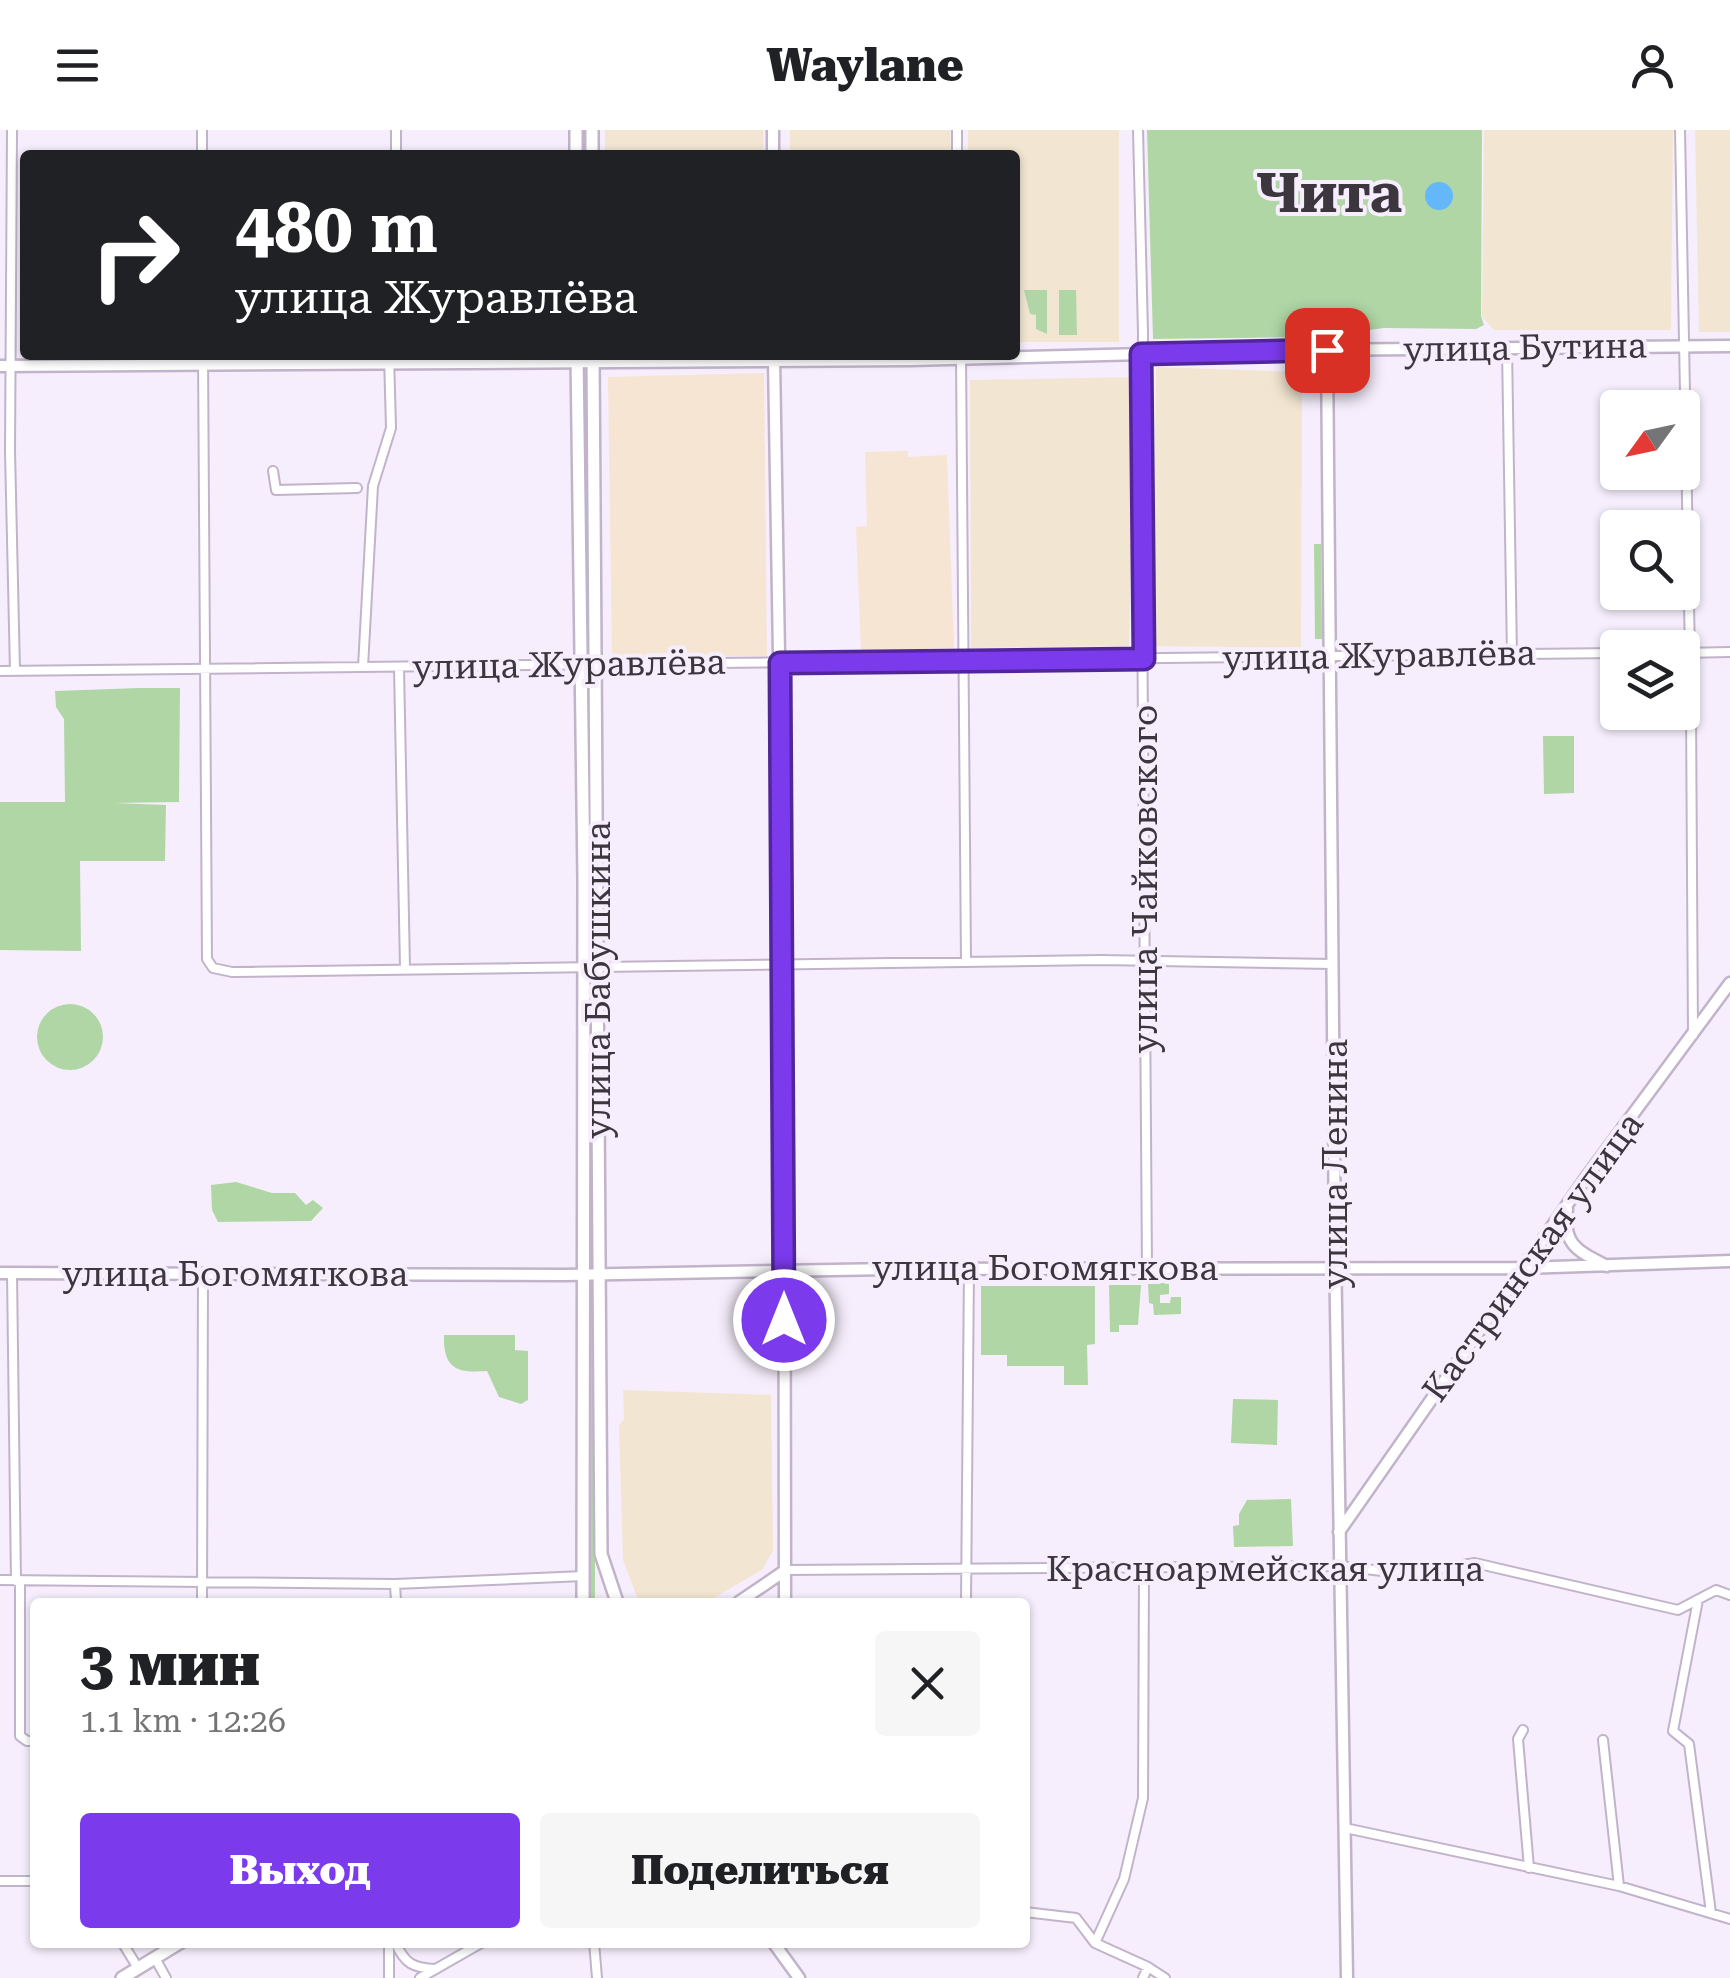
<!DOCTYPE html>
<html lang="ru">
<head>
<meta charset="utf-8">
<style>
	body { margin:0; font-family:"Roboto Serif",serif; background:#f6f6f6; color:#202124; height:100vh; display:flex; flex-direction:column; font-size:38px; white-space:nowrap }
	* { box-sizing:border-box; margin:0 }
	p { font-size:32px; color:#757577 }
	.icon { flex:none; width:55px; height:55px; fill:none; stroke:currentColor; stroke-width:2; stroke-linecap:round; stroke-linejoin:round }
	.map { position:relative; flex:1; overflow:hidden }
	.drawer { position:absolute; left:30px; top:1468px; width:1000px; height:350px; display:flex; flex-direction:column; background:#fff; border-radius:10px; box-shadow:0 2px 8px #0004 }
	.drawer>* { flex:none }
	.hud { position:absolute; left:20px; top:20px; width:1000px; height:210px; border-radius:10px; box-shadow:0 2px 8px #0004; background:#202124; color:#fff; overflow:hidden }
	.needle { width:65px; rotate:237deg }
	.tools { position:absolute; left:1600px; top:260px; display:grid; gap:20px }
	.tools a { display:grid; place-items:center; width:100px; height:100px; border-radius:10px; background:#fff; box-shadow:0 2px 8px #0004; font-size:50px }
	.pin { position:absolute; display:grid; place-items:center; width:85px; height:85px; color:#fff; margin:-42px; border-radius:20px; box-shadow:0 5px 15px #0006 }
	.me { position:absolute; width:110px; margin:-55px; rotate:0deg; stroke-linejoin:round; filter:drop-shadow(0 0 8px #0008) }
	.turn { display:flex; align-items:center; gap:35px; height:210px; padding:0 50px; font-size:45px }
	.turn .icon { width:130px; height:130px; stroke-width:2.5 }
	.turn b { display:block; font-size:70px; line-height:85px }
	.round { display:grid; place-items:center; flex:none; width:105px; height:105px; border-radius:10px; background:#f6f6f6 }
	.summary { display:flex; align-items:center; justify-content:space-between; height:170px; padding:0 50px }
	h1 { font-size:60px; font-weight:800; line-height:75px }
	.cta { display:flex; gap:20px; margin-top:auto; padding:20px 50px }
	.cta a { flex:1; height:115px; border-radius:10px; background:#7c3aed; color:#fff; font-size:40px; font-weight:800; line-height:115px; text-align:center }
	.cta a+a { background:#f6f6f6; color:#202124 }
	header { display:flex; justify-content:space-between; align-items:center; height:130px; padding:0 50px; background:#fff; font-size:45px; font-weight:800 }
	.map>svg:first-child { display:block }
	.commercial { fill:#f2e6d2 }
	.education { fill:#f6e5d3 }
	.green { fill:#b0d6a5 }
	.water { fill:#64b8fa }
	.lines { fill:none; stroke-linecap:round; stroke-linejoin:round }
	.street-casing { stroke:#c1b4ca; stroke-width:12 }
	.secondary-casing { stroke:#c1b4ca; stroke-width:15 }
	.primary-casing { stroke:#c1b4ca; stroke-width:16 }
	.street { stroke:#fff; stroke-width:8 }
	.secondary { stroke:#fff; stroke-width:10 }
	.primary { stroke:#fff; stroke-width:11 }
	.route-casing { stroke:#51269a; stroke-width:25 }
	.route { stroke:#7c3aed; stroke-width:18 }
	.labels { text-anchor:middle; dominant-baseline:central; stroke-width:8; stroke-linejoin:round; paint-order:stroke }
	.street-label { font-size:35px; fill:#3c363f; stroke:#f6eefc }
	.town-label { font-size:55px; font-weight:bold; fill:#3c363f; stroke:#f6eefc }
</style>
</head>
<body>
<header><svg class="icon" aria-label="menu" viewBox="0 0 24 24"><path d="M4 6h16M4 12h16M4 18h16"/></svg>Waylane<svg class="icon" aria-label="person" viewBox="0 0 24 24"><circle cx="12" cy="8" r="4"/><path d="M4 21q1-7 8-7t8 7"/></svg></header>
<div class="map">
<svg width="1730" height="1848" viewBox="0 0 1730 1848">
	<rect width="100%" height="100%" fill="#f6eefc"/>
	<path class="commercial" d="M605 0H763L764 25H605Z
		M790 0H950L951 25H790Z
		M968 0H1119V212H1015V25H968Z
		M1484 0H1673L1671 200H1494L1482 187Z
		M1695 0H1730V202H1699Z
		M1156 237 1302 242 1301 518 1153 516Z
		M1135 247 1129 516 971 518 970 250Z
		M623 1260 771 1265 773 1420 763 1439 707 1472H639L623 1430 619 1295 624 1289Z"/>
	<path class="education" d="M764 243 767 526H612L608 247Z
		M908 321V327L947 325 954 518 861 521 856 397 867 396 865 322Z"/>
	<path class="green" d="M1147 0H1482L1481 186 1484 195 1476 199 1384 198 1315 207 1153 209Z
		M1024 160H1047V204L1036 199V185L1030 184Z
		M1059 160H1076L1077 205H1059Z
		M584 247 585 272 589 278 590 518H585Z
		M1314 414H1321L1322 509H1315Z
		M139 558H180L179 672 114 673 166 675 165 731H80L81 821 0 820V672H65L64 589 56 577 55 561Z
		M1543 606H1574V663L1544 664Z
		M37 907a33 33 0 1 1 66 0a33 33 0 1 1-66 0Z
		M236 1052 272 1063H295L306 1075 313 1070 323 1078 311 1091 218 1092 212 1080 211 1055Z
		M1148 1153H1169V1164L1160 1165V1173H1170L1171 1167H1181V1184L1154 1185 1153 1174 1149 1173Z
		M1109 1155H1141L1138 1195H1119V1202H1110Z
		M981 1156H1095V1214L1087 1215 1088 1255H1064V1236H1007V1225H981Z
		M588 1178H595V1472H588Z
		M444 1205H515V1220L528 1221V1270L521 1274 499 1267 487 1241C458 1243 443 1240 444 1205Z
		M1233 1269 1278 1270 1277 1315 1231 1313Z
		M1291 1369 1293 1416 1234 1417 1233 1396 1239 1395V1384L1247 1370Z"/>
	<path class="water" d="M1425 66a14 14 0 1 1 28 0a14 14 0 1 1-28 0Z"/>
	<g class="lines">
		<defs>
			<path id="street" d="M12 0 10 321 15 541
				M202 0V25
				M396 0V25
				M957 0V25
				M1138 0 1143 203 1141 329 1147 1137
				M1680 0 1691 579 1693 905
				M1507 218 1512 525
				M203 225 207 829 213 838 232 842 1101 830 1333 834
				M961 227 966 832
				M273 341 276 360 357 358
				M1682 523 1730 522
				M363 537 373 356 391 298 389 225
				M399 537 405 838
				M0 541 1618 523
				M12 1143 16 1451
				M786 1440 1340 1436 1407 1444 1475 1433 1678 1480 1716 1460 1730 1465
				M0 1450 395 1454 584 1446
				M20 1451V1606L27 1611H35
				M395 1454 396 1472
				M1698 1470 1673 1601 1689 1614 1711 1783
				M202 1472 203 1145
				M966 1472 969 1138
				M1523 1600 1518 1609 1529 1738
				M1603 1610 1619 1756
				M1345 1698 1619 1756 1730 1789
				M0 1751H35
				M1025 1782 1076 1788 1095 1813
				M122 1812 138 1838
				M389 1812V1848
				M395 1812C405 1834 413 1838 436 1839
				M594 1812 597 1848
				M155 1828 166 1848
				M1148 1837 1165 1848
				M420 1848 483 1812
				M1143 1848 1148 1837 1095 1813 1124 1749 1143 1668 1144 1439"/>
			<path id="secondary" d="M773 0V25
				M1327 220 1335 1117 1347 1848
				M774 229 784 821 785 1472
				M0 236 910 230 1305 220 1730 216
				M1567 1079C1562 1115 1578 1121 1607 1136
				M0 1143 565 1145 890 1139 1524 1138 1730 1131
				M1339 1402 1585 1049 1730 853
				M739 1472 786 1440
				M773 1812 799 1848"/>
			<path id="primary" d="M576 0V25
				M592 0V25
				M577 225 584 750 583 1472
				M593 225 601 1424 617 1472
				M122 1848 181 1812"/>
		</defs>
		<use href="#street" class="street-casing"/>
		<use href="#secondary" class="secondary-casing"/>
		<use href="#primary" class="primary-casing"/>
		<use href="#street" class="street"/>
		<use href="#secondary" class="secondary"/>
		<use href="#primary" class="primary"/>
	</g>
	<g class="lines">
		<defs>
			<path id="route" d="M784 1190 780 533 1144 529 1141 224 1327 220"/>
		</defs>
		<use href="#route" class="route-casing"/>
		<use href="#route" class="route"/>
	</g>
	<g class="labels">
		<g class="street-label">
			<text transform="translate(1525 218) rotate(-1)">улица Бутина</text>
			<text transform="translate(1379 526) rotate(-1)">улица Журавлёва</text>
			<text transform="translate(569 535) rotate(-1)">улица Журавлёва</text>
			<text transform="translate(1145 749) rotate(-90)">улица Чайковского</text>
			<text transform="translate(598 850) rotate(-90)">улица Бабушкина</text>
			<text transform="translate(1335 1034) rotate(-90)">улица Ленина</text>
			<text transform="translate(1533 1127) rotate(-54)">Кастринская улица</text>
			<text x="1045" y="1138">улица Богомягкова</text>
			<text x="235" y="1144">улица Богомягкова</text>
			<text x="1265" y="1439">Красноармейская улица</text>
		</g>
		<g class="town-label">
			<text x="1329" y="63">Чита</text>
		</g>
	</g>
</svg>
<div class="tools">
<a><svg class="needle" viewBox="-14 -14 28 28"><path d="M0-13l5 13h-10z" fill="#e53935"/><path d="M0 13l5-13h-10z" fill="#757577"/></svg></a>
<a><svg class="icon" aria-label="search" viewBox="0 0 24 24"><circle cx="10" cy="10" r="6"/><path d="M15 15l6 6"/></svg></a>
<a><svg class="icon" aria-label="layers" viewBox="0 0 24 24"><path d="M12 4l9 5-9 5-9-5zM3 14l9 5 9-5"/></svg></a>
</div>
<div class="pin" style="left:1327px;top:220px;background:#d93025"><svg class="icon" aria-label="arrive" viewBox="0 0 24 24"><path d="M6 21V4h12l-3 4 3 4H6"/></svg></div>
<svg class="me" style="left:784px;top:1190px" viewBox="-20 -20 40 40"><circle r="17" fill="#7c3aed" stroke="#fff" stroke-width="3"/><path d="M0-11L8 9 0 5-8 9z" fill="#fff"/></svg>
<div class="hud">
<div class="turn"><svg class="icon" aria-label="right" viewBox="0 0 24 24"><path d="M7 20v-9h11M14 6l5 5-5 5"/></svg><div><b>480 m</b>улица Журавлёва</div></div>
</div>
<section class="drawer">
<div class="summary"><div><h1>3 мин</h1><p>1.1 km · 12:26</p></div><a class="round"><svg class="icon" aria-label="close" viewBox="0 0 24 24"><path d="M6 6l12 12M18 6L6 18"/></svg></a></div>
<div class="cta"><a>Выход</a><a>Поделиться</a></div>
</section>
</div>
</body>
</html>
